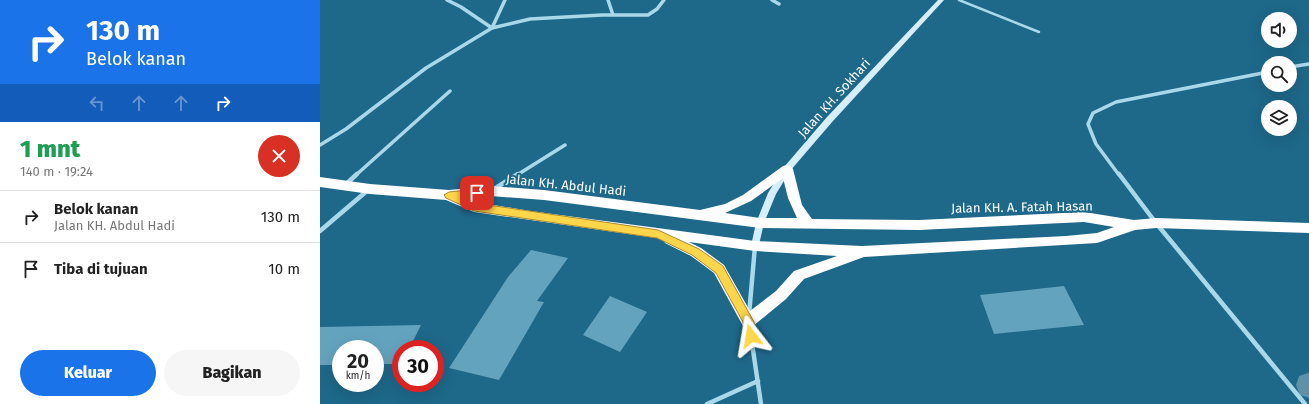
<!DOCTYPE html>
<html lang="id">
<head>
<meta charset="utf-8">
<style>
	body { margin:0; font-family:"Fira Sans",sans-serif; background:#f6f6f6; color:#222; height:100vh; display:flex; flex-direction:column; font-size:15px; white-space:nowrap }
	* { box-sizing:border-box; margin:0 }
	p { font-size:13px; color:#767676 }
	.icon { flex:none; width:22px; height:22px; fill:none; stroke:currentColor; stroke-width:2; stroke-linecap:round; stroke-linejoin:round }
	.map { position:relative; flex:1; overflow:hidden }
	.panel { display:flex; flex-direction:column; background:#fff; width:320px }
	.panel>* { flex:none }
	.banner { background:#1a73e8; color:#fff; overflow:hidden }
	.controls { position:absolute; left:941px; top:12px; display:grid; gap:8px }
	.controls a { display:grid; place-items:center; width:36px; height:36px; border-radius:50%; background:#fff; box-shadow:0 4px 16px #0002; font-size:20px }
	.speed { position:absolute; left:12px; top:340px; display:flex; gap:8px; font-size:20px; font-weight:700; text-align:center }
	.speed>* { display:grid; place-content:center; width:52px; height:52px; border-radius:50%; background:#fff; box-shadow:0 4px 16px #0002; line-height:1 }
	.speed small { font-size:10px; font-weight:400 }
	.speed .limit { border:6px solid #d22; background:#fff; color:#111 }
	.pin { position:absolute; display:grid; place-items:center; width:34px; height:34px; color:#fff; margin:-17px; border-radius:8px; box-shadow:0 2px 6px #0006 }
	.me { position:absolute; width:44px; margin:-22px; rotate:346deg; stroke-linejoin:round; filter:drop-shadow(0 0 3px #0008) }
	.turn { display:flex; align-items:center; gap:14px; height:84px; padding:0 20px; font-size:18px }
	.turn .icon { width:52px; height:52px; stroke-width:2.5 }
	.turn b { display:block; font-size:28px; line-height:34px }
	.lanes { display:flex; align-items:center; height:38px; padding:0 20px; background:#0003; justify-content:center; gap:20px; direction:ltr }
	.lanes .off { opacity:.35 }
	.round { display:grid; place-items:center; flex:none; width:42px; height:42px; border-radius:21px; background:#f6f6f6 }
	.headline { display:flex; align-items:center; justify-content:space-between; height:68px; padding:0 20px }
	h1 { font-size:24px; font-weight:800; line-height:30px; color:#1e9e55 }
	.action { display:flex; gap:8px; margin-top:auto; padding:8px 20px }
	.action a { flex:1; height:46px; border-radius:24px; background:#1a73e8; color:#fff; font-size:16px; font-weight:800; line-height:46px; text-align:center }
	.action a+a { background:#f6f6f6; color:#222 }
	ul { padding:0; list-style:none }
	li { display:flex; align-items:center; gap:12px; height:52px; padding:0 20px; border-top:1px solid #e0e0e0 }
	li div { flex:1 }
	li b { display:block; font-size:15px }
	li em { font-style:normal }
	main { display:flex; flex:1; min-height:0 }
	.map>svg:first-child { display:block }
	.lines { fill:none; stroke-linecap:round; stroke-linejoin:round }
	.canal { fill:#5f92a8; fill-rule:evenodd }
	.building { fill:#64a3be }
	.lane { stroke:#a9d8eb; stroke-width:2.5 }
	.street-far1 { stroke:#a9d8eb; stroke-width:3.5 }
	.street { stroke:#a9d8eb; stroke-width:4.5 }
	.secondary { fill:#d5eef9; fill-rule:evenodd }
	.highway { fill:#fff; fill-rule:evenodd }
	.route { fill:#ffd54a; stroke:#a68a30 }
	.labels { text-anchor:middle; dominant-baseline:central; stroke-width:4; stroke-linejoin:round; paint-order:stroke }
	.street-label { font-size:13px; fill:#fff; stroke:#1e6889 }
</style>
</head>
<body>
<main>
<section class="panel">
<div class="banner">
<div class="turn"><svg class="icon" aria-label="right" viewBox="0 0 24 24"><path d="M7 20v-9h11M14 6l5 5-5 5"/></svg><div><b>130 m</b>Belok kanan</div></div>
<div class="lanes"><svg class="icon off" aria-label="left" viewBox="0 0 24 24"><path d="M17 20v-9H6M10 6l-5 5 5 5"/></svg><svg class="icon off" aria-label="ahead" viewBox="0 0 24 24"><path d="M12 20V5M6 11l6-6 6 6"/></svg><svg class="icon off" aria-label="ahead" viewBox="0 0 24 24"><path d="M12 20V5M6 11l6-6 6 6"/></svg><svg class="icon" aria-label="right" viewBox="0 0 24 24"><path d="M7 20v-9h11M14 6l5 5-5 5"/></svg></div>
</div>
<div class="headline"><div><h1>1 mnt</h1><p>140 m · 19:24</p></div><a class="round" style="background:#d93025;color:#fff"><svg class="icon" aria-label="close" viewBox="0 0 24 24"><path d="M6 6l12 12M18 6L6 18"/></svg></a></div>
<ul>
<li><svg class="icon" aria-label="right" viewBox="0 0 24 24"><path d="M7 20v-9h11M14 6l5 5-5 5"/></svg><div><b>Belok kanan</b><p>Jalan KH. Abdul Hadi</p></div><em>130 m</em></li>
<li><svg class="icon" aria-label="arrive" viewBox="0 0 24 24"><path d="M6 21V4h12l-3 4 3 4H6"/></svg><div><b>Tiba di tujuan</b></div><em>10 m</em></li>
</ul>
<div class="action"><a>Keluar</a><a>Bagikan</a></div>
</section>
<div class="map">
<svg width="989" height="404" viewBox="0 0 989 404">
	<rect width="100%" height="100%" fill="#1e6889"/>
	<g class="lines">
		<path class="canal" d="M988 373H989V398L980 395 976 385 979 376Z"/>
	</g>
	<path class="building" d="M211 250 248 258 217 301 224 302 179 380 129 368 188 277Z
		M744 286 764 325 674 334 660 295Z
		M290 296 327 312 300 352 263 335Z
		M101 325 89 349H81V364H55V349H21V365H0V327Z"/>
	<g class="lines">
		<path class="lane" d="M639 0 719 32"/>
		<path class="street-far1" d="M127 0 141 7 172 28 185 0
			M288 0 293 15
			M452 0 459 4
			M970 67 989 64
			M0 145 26 129 106 68 172 28 210 19 282 15H328L337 9 344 0
			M36 175 130 91
			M197 175 245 145
			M799 175 776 144 768 124 773 113 796 102 948 72"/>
		<path class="street" d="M799 174 836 223 985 404
			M25 185 37 174
			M174 189 198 174
			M156 205 168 194
			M0 231 48 190
			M429 315 435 246
			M429 323 441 404
			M387 404 438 381"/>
		<path class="secondary" d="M618 0H624L513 121 470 171 456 194 444 223 438 249 435 250 432 249 431 246 436 223 448 193 464 167 507 117Z"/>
		<path class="highway" d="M467 165 471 166 473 169 482 205 492 219 599 220 764 212 814 220 836 218 989 223V233L836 228 815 230 777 243 544 257 484 279 466 299 433 326 428 328 423 326 394 273 371 256 345 243 343 239 154 212 126 200 50 194 0 187V177L50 184 129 190 170 186 224 190 380 210 405 204 423 195 463 166ZM463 178 468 198 477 218H440L405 213 431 201ZM170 196 224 200 440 228 599 230 764 222 794 227 777 233 746 236 542 246 435 241 210 211 156 202 146 198ZM369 242 435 251 517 256 474 271 456 291 430 311 404 265 381 248Z"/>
	</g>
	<path class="route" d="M157 189 160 190 161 193 160 195 143 198 155 203 338 230 379 249 403 266 434 322 436 336 435 340 431 342 427 340 423 322 396 273 372 255 337 238 154 211 126 198 124 195 129 192Z"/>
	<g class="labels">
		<g class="street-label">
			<text transform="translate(514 98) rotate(-48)">Jalan KH. Sokhari</text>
			<text transform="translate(246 185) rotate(6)">Jalan KH. Abdul Hadi</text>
			<text transform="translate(702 207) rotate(-1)">Jalan KH. A. Fatah Hasan</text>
		</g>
	</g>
</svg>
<div class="controls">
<a><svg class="icon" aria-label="sound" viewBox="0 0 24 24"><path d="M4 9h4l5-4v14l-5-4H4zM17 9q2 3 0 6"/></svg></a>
<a><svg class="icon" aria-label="search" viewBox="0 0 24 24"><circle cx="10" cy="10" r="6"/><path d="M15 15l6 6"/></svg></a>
<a><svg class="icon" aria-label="layers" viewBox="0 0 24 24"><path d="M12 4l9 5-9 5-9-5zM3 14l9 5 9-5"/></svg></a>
</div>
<div class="speed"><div>20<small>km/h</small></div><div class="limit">30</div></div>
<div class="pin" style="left:157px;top:193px;background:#d93025"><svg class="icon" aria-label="arrive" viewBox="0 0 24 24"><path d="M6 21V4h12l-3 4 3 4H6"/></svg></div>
<svg class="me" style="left:431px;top:336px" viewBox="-20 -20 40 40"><path d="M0-17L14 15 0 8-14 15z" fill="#ffd54a" stroke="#fff" stroke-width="4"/></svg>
</div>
</main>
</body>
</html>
